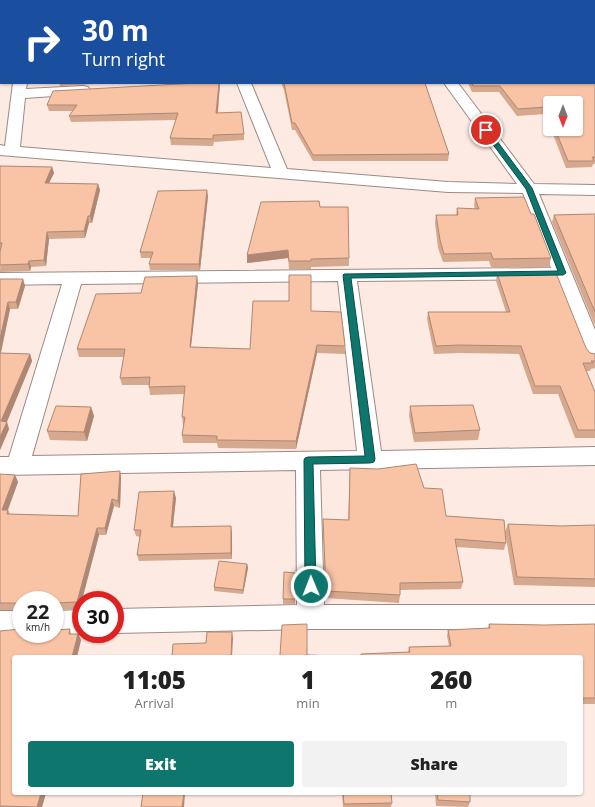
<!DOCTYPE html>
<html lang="en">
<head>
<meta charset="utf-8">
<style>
	body { margin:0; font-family:"Open Sans",sans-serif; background:#f2f2f2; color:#222; height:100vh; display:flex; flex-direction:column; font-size:15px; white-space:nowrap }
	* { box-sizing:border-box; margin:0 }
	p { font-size:13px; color:#767676 }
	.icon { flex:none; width:22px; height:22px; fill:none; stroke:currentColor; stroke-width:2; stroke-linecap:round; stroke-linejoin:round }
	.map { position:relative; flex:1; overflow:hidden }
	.details { position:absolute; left:12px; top:655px; width:571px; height:140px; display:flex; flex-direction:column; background:#fff; border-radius:4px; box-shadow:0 1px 3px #0004 }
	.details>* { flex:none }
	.hud { position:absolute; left:0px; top:0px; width:595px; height:84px; box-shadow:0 1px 3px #0004; background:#1a4fa0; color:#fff; overflow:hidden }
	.needle { width:26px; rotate:180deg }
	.fabs { position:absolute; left:543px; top:96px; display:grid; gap:8px }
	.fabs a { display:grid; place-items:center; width:40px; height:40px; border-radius:4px; background:#fff; box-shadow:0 1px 3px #0004; font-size:20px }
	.speed { position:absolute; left:12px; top:591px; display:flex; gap:8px; font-size:20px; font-weight:700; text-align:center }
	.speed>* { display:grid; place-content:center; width:52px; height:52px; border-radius:50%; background:#fff; box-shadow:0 1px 3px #0004; line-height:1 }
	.speed small { font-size:10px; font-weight:400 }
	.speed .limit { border:6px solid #d22; background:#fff; color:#111 }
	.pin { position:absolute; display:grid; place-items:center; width:34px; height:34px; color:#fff; margin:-17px; border:2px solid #fff; border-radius:50%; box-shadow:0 1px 4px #0007 }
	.me { position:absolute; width:44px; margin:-22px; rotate:359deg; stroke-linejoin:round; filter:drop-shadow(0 0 3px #0008) }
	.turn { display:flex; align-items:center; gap:14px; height:84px; padding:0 16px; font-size:18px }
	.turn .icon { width:52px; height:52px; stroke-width:2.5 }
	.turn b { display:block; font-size:28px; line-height:34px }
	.eta { display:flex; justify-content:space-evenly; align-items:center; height:68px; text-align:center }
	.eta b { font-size:24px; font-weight:800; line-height:28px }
	.button { display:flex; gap:8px; margin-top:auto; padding:8px 16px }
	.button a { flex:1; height:46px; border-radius:4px; background:#0f766e; color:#fff; font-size:16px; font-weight:800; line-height:46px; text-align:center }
	.button a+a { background:#f2f2f2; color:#222 }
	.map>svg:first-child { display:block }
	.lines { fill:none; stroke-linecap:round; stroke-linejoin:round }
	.minor-casing { stroke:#9c8b84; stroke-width:2 }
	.minor { fill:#fff; fill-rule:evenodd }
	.wall { fill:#d6a88e }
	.shaded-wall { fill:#ae8874 }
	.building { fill:#f9c3a5; stroke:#ae8874 }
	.route { fill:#0f766e; stroke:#0a4d48 }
</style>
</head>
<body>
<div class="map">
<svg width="595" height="807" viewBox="0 0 595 807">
	<rect width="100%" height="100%" fill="#fdeae3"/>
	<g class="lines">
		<defs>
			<path id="minor" d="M22 0H34V1H22Z
				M13 83H27L26 89 83 86 88 87 90 90 88 93 83 94 25 98 20 147 271 168 237 83H251L287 169 448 182 517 184 444 83H458L534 184 595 185V195L539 194 595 330V362L588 360 585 355 555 279 357 281 381 451 595 447V465L320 470 324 605H595V629H311L115 633V609L297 605 296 470 0 475V457H9L62 284 0 285V273L551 268 523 193 448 192 0 155V145L5 146ZM338 281 357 451 32 456 81 284Z
				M81 610V634H82L55 635 51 634H55V611Z
				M0 611H21V634H25L0 637Z"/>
		</defs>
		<use href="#minor" class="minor-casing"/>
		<use href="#minor" class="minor"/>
	</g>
	<path class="wall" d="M595 24V164H593L592 167 566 168 551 129H576L550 103V126L545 114 517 116 499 92H472L468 83H594Z
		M59 83H111L60 86Z
		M220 83 218 113 244 134V140L214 142 213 146 171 145 170 138 176 120 71 122 69 116 73 111H49L47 105Z
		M281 83H425L449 154 448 161H313L295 130H292L284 90Z
		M0 166 52 167 54 173 49 183 98 184 100 190 92 223H89L85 238 49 239 46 266 31 267 30 271 0 272 1 250H0Z
		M208 196 200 270H150L149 264 151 258H141L140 252Z
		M475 198 551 258 549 267H491L489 261 443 262 438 248 435 223 436 215H456L457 208 475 209 474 206Z
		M320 207 349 258V266L311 267V269H289L288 258 247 263Z
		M595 214V326L552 222 554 215Z
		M497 273 586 348 590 353 595 354V368L591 369 590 371H586L595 392V438H575L558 394H533L519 354 459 353 434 354 427 319 428 312H506L496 281Z
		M197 276 198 284 191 347 250 349 311 311 345 346V354L317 353 296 449 218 448 217 443H183L182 435 184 425H183L182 417 184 394 150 395 149 387V385H122L120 378 124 357H79L77 349 141 293Z
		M0 279H23L25 286 18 309H10L1 353 30 354 32 361 7 422 9 429 0 450Z
		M410 406 480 430 478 440 414 442 409 416Z
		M91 407 94 416 87 441 50 440 47 431Z
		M350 468 424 488 446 516 506 543 504 550 456 547 463 582 461 589 400 590V595L399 603 325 598 323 519 348 520Z
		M120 471 121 478 120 508 114 506 106 535H99L82 600H81L79 609 55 610V600H21V634H55V630L70 629 71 634H78L81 640 77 657H14V793H46L42 807H0V631L21 629 19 626V610H0V474L15 475 18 482 8 510 10 514 78 516 81 474Z
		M176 498 173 527 232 533V559L139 561 137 555 140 537 136 536 134 530Z
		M508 524 561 526 595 525V587L514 585 505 532Z
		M247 564 248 568 243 594 214 591V587Z
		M295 573V604H283V599Z
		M489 624 544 625 595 624V704H581V657H361V654L408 652 409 647 449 646 447 636 448 630 488 628Z
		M342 793H391L392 803 391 807H343Z
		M435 793H470V802L468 807 436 806Z"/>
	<path class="shaded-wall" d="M1 46V57L0 60V48Z
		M219 83H220L217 120 216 113Z
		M52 167 54 173 46 189 45 183Z
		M98 184 100 190 92 223 90 216Z
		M207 190 208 196 200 270 199 264Z
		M88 216 89 223 85 238 84 231Z
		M47 232 49 239 46 266 44 260Z
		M288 250V258L247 263V255Z
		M29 261 31 267 30 271 28 264Z
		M197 276 198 284 190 355V347Z
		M23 279 25 286 18 309 16 302Z
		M8 302 10 309 0 356V339Z
		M317 345V353L296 449V441Z
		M30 354 32 361 5 426 7 422 9 429 0 450V437L1 421Z
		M91 407 94 416 87 441 84 432Z
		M120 471 121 478 120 508 118 501Z
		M15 475 18 482 5 517 2 510Z
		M174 491 176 498 172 533 171 527Z
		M112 499 114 506 106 535 105 528Z
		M231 526 232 533V559L231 553Z
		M97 528 99 535 82 600H81L79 609 77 602Z
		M247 564 248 568 243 594V590Z
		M232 632 233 638 232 657H231Z
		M78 634 81 640 77 657H72Z
		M41 793H46L42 807H37Z
		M184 793H185L184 807H182Z"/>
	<path class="building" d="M0 0H7V1H1V46L0 48V23L1 22V14L0 13Z
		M59 0H595V14L594 15V1H59Z
		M594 23 595 24V157H592L594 161H568L555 129H576V103H550V116L546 107 518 109 500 86H473L472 83H594Z
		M197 83H219L216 113 241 112 244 134 213 135V139L170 138 178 113 69 116 77 105H47L53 91Z
		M284 83H425L449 154 313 155 295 123H292Z
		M0 166 52 167 45 183 98 184 90 216H88L84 231 47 232 44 260 29 261 28 264 0 265V252L2 243H0Z
		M207 190 199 264H149L153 252H140L158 191Z
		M524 197 531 214H534L551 258 493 259 491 253 444 254 440 240 436 215H458L457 208 479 209 475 198Z
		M319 201 320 207H348L349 258 311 259V261H289L288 250 247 255 261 202Z
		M595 214V312L554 215Z
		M497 273H556L586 348 590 353 595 354V361H591L593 363H583L595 392V430H578L560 386H535L521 346 460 345 436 346 428 312H510Z
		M289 275H311V311L341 312 345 346 317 345 296 441 217 440V436L182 435 185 417H182L185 386 149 387 150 377 120 378 125 349H77L96 294 141 293 145 277 197 276 190 347 250 349 253 301H289Z
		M0 279H23L16 302H8L0 339Z
		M0 353 30 354 1 421 7 422 0 437Z
		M473 405 480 430 415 433 410 406Z
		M56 406 91 407 84 432 47 431Z
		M416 464 424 488 442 489 446 516 504 520 506 543 455 539 463 582 400 583V595L326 591 323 519 349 520 350 468 378 469Z
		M120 471 118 501 112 499 105 528H97L77 602 55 603V600H21V626H19V603H0V474L15 475 2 510H8L7 514 78 516 81 474Z
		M174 491 171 527 231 526V553L137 555 141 530H134L139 492Z
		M508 524 561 526 595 525V579L517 577Z
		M219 561 247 564 243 590 214 587Z
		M284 572 295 573V599H283Z
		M307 624V655L359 657H281L280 655 282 625Z
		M489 624 544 625 595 624V698H581V657H361V654L410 652 409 647 451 646 448 630 490 628Z
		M21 629V634H55V630L70 629 69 634H78L72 657H14V793H41L37 807 0 806V631Z
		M207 632H232L231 657H172L173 644 206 643Z
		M143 793H184L182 807H141Z
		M343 793H391L392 803 344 804Z
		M437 793H470V802L438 800Z"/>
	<path class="route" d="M483 129H488L532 188 566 273 563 275 351 278 375 459 374 462 370 463 313 464 316 586 315 589 311 590 307 589 305 586 304 460 305 458 308 457 365 456 343 275 344 274 558 271 526 189 483 131Z"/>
</svg>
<div class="fabs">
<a><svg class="needle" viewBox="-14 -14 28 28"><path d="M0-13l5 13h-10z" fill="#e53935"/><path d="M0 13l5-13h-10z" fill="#767676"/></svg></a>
</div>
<div class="speed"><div>22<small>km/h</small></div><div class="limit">30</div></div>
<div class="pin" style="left:486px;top:130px;background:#d93025"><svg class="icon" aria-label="arrive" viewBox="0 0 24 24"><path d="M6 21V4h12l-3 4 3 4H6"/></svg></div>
<svg class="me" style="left:311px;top:586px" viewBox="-20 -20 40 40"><circle r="17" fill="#0f766e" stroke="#fff" stroke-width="3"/><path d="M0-11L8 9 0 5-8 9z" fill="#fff"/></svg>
<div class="hud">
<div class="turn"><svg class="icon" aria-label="right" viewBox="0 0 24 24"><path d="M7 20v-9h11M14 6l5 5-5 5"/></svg><div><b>30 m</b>Turn right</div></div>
</div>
<section class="details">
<div class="eta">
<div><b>11:05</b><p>Arrival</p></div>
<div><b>1</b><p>min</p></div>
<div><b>260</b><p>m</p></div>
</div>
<div class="button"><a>Exit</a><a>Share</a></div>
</section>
</div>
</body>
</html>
